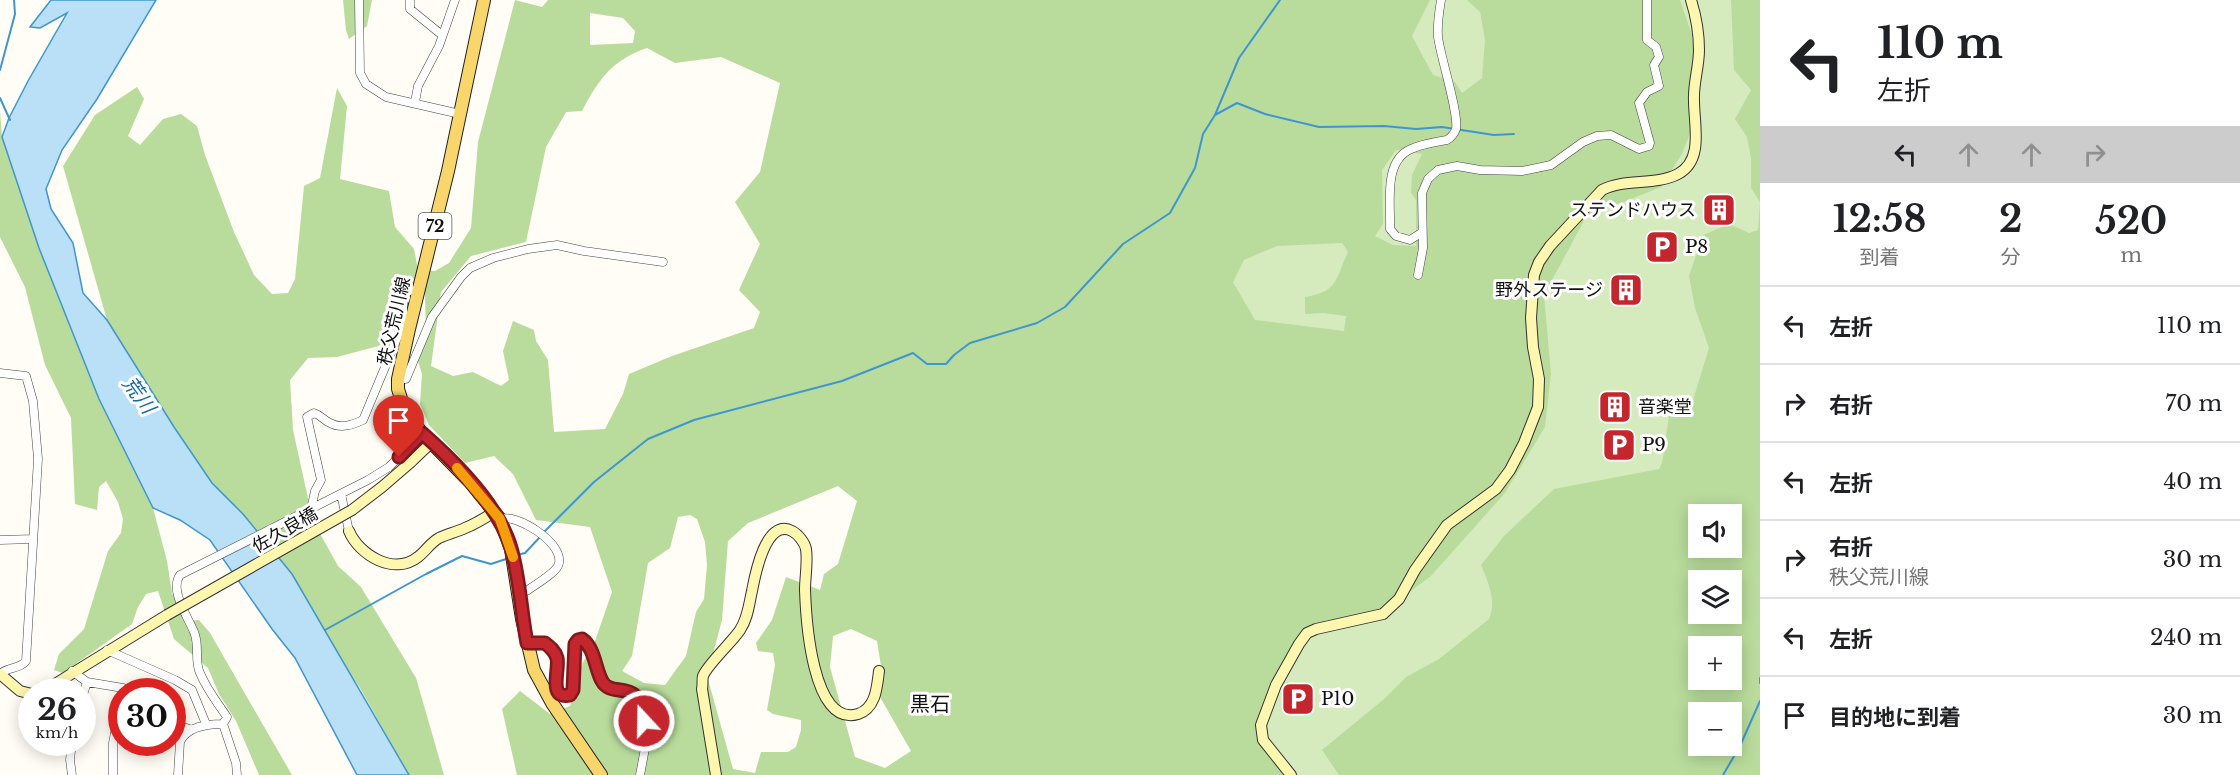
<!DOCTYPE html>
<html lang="ja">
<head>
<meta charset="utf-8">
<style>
	body { margin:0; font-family:"Libre Baskerville","Noto Sans JP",serif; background:#f2f2f2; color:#202124; height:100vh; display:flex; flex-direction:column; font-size:22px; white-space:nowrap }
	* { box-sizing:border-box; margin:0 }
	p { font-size:20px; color:#757577 }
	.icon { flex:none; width:33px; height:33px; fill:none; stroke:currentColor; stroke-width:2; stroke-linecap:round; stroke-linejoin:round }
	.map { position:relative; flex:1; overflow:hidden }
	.sheet { display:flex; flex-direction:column; background:#fff; width:480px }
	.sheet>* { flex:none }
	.top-card { background:#fff; color:#202124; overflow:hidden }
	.fabs { position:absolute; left:1688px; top:504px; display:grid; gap:12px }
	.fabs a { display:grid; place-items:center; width:54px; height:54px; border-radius:0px; background:#fff; box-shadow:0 3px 15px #0003; font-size:30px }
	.speed { position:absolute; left:18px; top:678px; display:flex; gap:12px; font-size:30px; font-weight:700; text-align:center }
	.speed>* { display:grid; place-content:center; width:78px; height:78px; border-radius:50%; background:#fff; box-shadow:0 3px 15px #0003; line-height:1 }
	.speed small { font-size:15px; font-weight:400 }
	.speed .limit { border:9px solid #d22; background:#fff; color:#111 }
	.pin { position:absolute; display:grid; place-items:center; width:51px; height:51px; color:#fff; margin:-62px -26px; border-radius:50% 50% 50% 0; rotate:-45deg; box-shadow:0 0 6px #0007 }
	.pin .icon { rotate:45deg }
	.me { position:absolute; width:66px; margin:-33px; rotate:339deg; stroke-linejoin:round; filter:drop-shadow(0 0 4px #0008) }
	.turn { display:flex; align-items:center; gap:21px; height:126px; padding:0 18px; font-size:27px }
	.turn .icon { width:78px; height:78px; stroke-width:2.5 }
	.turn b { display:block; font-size:42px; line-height:51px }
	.lanes { display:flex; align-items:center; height:57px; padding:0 18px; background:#0003; justify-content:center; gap:30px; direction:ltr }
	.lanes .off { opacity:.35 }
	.eta { display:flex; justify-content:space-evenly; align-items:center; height:102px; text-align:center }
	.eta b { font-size:36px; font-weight:700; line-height:42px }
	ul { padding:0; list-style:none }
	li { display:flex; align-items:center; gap:18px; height:78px; padding:0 18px; border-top:2px solid #e0e0e0 }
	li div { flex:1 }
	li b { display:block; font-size:22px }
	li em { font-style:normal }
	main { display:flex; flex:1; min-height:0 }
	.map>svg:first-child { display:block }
	.green { fill:#d5ebbd }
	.forest { fill:#b9dc9c; fill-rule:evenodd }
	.water { fill:#b9e0f7; stroke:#3f96cf; stroke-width:1.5 }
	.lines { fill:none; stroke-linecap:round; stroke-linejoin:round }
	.stream { stroke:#3f96cf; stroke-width:2 }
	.street-casing { stroke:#444; stroke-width:9 }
	.secondary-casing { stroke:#333; stroke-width:12 }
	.primary-casing { stroke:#222; stroke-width:14 }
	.street { stroke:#fff; stroke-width:8 }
	.secondary { stroke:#fff6b0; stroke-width:10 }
	.primary { stroke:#f9d66b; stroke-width:12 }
	.secondary-bridge-casing { stroke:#333; stroke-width:12; stroke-linecap:butt }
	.secondary-bridge { stroke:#fff6b0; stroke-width:10 }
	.route-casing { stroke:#7f191e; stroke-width:15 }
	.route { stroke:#c4262e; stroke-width:10 }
	.slow { stroke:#f59e0b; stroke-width:10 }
	.labels { text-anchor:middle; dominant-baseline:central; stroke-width:6; stroke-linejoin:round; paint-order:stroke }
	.shield { fill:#fff; stroke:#585858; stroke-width:1.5 }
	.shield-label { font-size:16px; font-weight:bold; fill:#111 }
	.poi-label { font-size:18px; fill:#111; stroke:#fff; text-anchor:start }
	.street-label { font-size:18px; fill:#111; stroke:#fff }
	.water-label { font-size:20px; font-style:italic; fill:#1768a6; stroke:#fff }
	.neighbourhood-label { font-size:20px; fill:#111; stroke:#fff }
</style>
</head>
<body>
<main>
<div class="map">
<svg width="1760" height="775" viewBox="0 0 1760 775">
	<rect width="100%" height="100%" fill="#fffdf5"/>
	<path class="green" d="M1335 0H1760V265L1696 483 1396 775H1115L1163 419Z"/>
	<path class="forest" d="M343 0H372L367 26 349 39 346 30Z
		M515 0 542 7 548 0H1430L1412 36 1433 75 1455 82 1462 93 1482 78 1485 40 1480 12 1467 0H1680L1692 35 1699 110 1682 154 1661 187 1586 217 1544 295 1551 374 1545 427 1505 493 1431 576 1377 616 1326 620 1272 684 1260 740 1283 775H517L502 709 520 691 550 714 570 706 582 664 595 641 612 592 590 527 536 520 513 474 494 456 465 463 429 425 420 404 422 374 417 358 426 342 425 291 416 281 402 289 382 345 337 357 308 358 290 380 293 430 313 521 338 566 361 587 416 678 444 775H409L360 688 243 515 212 483 174 427 107 320 63 166 95 115 137 87 144 99 128 136 140 145 163 119 181 114 197 126 205 155 234 232 254 275 272 294 288 293 295 279 304 186 320 178 337 88 347 106 340 179 389 191 395 227 414 249 418 270 435 271 449 263 471 228 478 142ZM590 13 623 18 635 31 633 43 590 45ZM647 48 675 63 721 57 780 83 760 172 735 202 760 244 739 290 760 312 754 328 672 356 629 374 623 394 605 429 554 432 548 360 536 341 534 330 513 321 503 351 509 380 501 386 473 372 453 376 431 366 441 292 471 256 526 242 546 147 566 112 582 111C599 79 612 60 647 48ZM1396 150 1422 154 1412 175 1411 193 1416 200V246L1393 245 1375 236 1383 224 1382 170ZM1342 243 1348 252C1335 280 1338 292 1305 297V314L1323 313 1346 316 1344 331 1255 320 1233 282 1244 260 1277 246ZM838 486 857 501 838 564 824 574 820 590 786 577 772 620 756 643 758 651 773 653 775 665 767 710 773 714 801 720V730L796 747 788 752H761L755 773 733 769 707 676 722 620 728 541 748 523ZM690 515 697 519 705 542 707 565 704 599 696 612 686 656 665 685 644 683 622 671 632 656 648 563 670 548 678 517ZM851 629 877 641 881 666 880 697 911 751 885 768 855 757 830 667 833 636Z
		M1731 0H1760V775H1339L1322 750 1384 699 1406 677 1439 659 1489 619C1497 601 1488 582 1481 565L1504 536 1554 489 1659 469 1662 463 1669 416 1693 400 1709 348 1695 308 1689 276 1703 235 1729 224 1749 233 1758 230 1760 202 1751 188V158L1747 137 1735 119 1751 90 1734 70ZM1731 514V548H1698V514ZM1731 580V614H1698V580ZM1731 646V680H1698V646ZM1731 712V746H1698V712Z
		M0 112 2 137 39 248 99 399 153 508 167 561 172 593 186 621 199 620 210 633 292 775H259L236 721 219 694 208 668 174 639 158 591 146 594 138 607 132 624 63 673 54 670 59 654 84 629 108 551 121 533 123 519 118 502 106 481 99 487 97 510 75 504 71 418 45 365 25 287 0 237Z"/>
	<path class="water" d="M51 0H156L97 99 62 150 46 189 51 209 73 243 83 293 107 320 174 427 212 483 243 514 292 574 409 775H357L295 658 272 629 210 540 180 520 153 508 99 399 39 248 2 137 9 118 28 81 67 13 40 28 30 27Z"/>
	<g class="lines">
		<path class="stream" d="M0 70 15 14 14 0
			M0 98 10 120
			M1215 115 1237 103 1265 114 1319 127 1384 126 1416 129 1442 127 1494 135 1514 134
			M544 532 594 482 648 439 694 420 842 381 913 353 927 364H946L954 355 970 343 1037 323 1065 307 1123 244 1170 213 1195 168 1203 134 1215 115 1239 58 1280 0
			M517 555 525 553 540 537
			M325 630 426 574 462 556 491 564 509 558
			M1760 678V683
			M1723 775 1740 746 1760 701"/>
		<defs>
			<path id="street" d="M359 0 360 73 366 84 386 97 460 114
				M410 0V9L442 35
				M415 102 418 86 439 46 455 0
				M1421 233 1410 240 1396 236 1390 229C1391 203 1383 161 1411 149 1422 144 1435 142 1447 140 1452 137 1454 134 1456 129 1459 113 1441 59 1438 37 1437 25 1439 12 1441 0
				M1418 275 1423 248 1422 193 1428 179 1438 170 1457 166 1480 170 1522 171 1551 165 1583 142 1597 136 1611 135 1639 149 1649 146 1650 143 1639 103 1647 92 1659 86 1654 65 1659 57 1656 47 1647 40V0
				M0 373 26 376 33 401 38 459 26 661C19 670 8 666 0 674
				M398 379H406L432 317 461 277 470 268 493 258 528 249 557 245 584 251 663 262
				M341 494 349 531
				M311 509 315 491 321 480 307 417 314 413C321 415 323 420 330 423 341 429 352 425 363 420L398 336 403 318V295L406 291 419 290
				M500 519C516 513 563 542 559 563 558 573 528 589 519 596
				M0 540 33 539
				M527 643H545C562 654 555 670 556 688L564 697 570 695 573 690 575 644 578 640 582 639 589 647 602 683 610 689 632 692 639 700 646 743 640 775
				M107 650 175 680 192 690 206 724
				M72 671 87 682 123 688 129 692
				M82 698 87 682
				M172 723 192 730
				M223 724 236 763 237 775
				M72 742 70 760 72 775
				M113 775V743L122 696
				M178 775 180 742C187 726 207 724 223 724L227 717C217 702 207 690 200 673 194 661 200 645 194 632 188 617 169 590 180 575L368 480 389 467 422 433"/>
			<path id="secondary" d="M411 462 432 442
				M349 531C359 555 394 576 418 557 426 551 430 543 439 538 447 534 457 532 465 528 475 524 485 518 494 512
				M0 674 20 691 32 694
				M42 692 167 615
				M716 775 702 689C703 685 702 679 703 676 707 665 733 641 740 630 748 618 749 604 752 591 755 575 766 517 792 531 798 534 805 543 806 549 808 562 805 577 805 590 806 618 812 728 858 714 876 708 877 687 879 671
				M1291 775 1263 740 1261 725 1276 685 1299 644 1307 633 1316 629 1383 614 1399 599 1415 570 1447 525 1496 489 1510 470 1524 443 1538 407 1539 379 1533 347 1531 318 1534 275 1539 262 1550 246 1602 190C1625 178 1655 186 1678 174 1704 160 1694 125 1694 101 1693 84 1699 67 1699 50 1699 34 1696 16 1691 0"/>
			<path id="primary" d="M484 0 448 171 409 329 398 379V389L405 411 422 433 470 482 500 519 511 549 522 619 534 670 552 703 601 775"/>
		</defs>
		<use href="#street" class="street-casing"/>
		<use href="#secondary" class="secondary-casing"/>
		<use href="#primary" class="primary-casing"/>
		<use href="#street" class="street"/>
		<use href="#secondary" class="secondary"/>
		<use href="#primary" class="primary"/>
		<defs>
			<path id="secondary-bridge" d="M167 615 352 510 382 487 411 462"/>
		</defs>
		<use href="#secondary-bridge" class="secondary-bridge-casing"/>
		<use href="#secondary-bridge" class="secondary-bridge"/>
	</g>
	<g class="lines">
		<defs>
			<path id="route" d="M399 457 422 433C455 462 499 506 511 548 520 579 521 612 527 643H545C550 647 555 651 557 658 560 669 547 700 570 695L573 690 575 644 578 640 582 639C595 648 595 669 602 681 609 695 629 685 638 699 642 704 642 714 644 721"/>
		</defs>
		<use href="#route" class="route-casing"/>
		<use href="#route" class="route"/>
		<path class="slow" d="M457 468 500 519 513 557"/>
	</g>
	<defs>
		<symbol id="building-square" viewBox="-11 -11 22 22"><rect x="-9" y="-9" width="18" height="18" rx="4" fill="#c4262e" stroke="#fff"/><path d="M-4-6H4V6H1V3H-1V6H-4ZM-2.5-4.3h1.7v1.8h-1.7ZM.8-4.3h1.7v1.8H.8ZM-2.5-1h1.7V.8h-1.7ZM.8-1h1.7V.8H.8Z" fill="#fff"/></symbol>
		<symbol id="parking-square" viewBox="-11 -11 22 22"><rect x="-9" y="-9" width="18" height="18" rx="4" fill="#c4262e" stroke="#fff"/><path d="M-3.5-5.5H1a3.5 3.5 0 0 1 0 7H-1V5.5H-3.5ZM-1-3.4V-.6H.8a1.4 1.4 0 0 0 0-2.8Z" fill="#fff"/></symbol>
	</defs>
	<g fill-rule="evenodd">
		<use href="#building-square" x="1700" y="191" width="38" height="38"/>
		<use href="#parking-square" x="1643" y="228" width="38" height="38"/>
		<use href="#building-square" x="1607" y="271" width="38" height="38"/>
		<use href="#building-square" x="1596" y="388" width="38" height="38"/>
		<use href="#parking-square" x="1600" y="426" width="38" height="38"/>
		<use href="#parking-square" x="1279" y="680" width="38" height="38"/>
	</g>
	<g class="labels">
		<rect class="shield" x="418.5" y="213" width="33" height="26" rx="4.5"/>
		<g class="shield-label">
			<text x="435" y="226">72</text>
		</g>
		<g class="poi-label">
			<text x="1696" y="210" text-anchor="end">ステンドハウス</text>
			<text x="1685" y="247">P8</text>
			<text x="1603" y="290" text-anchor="end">野外ステージ</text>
			<text x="1638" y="407">音楽堂</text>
			<text x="1642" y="445">P9</text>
			<text x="1321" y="699">P10</text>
		</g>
		<g class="street-label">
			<text transform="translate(394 321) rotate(-77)">秩父荒川線</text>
			<text transform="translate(285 530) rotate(-30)">佐久良橋</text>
		</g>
		<g class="water-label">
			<text transform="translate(139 395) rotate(54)">荒川</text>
		</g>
		<g class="neighbourhood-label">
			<text x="930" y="704">黒石</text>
		</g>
	</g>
</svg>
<div class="fabs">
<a><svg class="icon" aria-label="sound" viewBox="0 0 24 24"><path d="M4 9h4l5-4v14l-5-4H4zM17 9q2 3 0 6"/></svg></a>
<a><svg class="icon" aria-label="layers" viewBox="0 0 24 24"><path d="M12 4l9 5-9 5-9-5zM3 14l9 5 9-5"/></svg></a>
<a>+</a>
<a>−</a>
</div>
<div class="speed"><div>26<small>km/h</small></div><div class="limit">30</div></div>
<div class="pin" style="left:399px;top:457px;background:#d93025"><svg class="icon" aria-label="arrive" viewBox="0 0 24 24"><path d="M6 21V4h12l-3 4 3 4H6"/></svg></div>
<svg class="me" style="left:644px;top:721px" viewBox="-20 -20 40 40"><circle r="17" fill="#c4262e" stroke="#fff" stroke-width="3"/><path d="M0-11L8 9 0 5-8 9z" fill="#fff"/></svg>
</div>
<section class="sheet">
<div class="top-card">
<div class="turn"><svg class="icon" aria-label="left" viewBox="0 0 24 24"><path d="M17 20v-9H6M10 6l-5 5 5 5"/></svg><div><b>110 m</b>左折</div></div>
<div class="lanes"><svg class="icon" aria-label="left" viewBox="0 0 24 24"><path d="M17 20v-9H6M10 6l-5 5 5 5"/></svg><svg class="icon off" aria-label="ahead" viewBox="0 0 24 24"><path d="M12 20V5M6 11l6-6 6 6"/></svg><svg class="icon off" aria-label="ahead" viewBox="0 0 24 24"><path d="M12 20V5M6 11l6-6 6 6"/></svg><svg class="icon off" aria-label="right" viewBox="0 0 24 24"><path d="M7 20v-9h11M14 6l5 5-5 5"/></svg></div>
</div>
<div class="eta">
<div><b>12:58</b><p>到着</p></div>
<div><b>2</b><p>分</p></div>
<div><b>520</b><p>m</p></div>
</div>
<ul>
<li><svg class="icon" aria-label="left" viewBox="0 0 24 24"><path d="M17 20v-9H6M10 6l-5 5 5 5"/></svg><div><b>左折</b></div><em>110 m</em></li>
<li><svg class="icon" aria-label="right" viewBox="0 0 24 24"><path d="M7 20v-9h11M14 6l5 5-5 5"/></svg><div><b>右折</b></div><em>70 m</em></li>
<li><svg class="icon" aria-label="left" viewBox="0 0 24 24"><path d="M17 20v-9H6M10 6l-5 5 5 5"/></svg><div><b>左折</b></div><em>40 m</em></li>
<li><svg class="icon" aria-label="right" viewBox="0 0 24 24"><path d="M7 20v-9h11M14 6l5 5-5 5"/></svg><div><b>右折</b><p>秩父荒川線</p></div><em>30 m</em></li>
<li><svg class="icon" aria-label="left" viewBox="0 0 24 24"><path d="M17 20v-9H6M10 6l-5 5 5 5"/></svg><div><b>左折</b></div><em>240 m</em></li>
<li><svg class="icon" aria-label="arrive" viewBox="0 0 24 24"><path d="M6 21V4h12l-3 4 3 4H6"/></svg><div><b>目的地に到着</b></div><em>30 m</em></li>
</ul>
</section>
</main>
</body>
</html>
